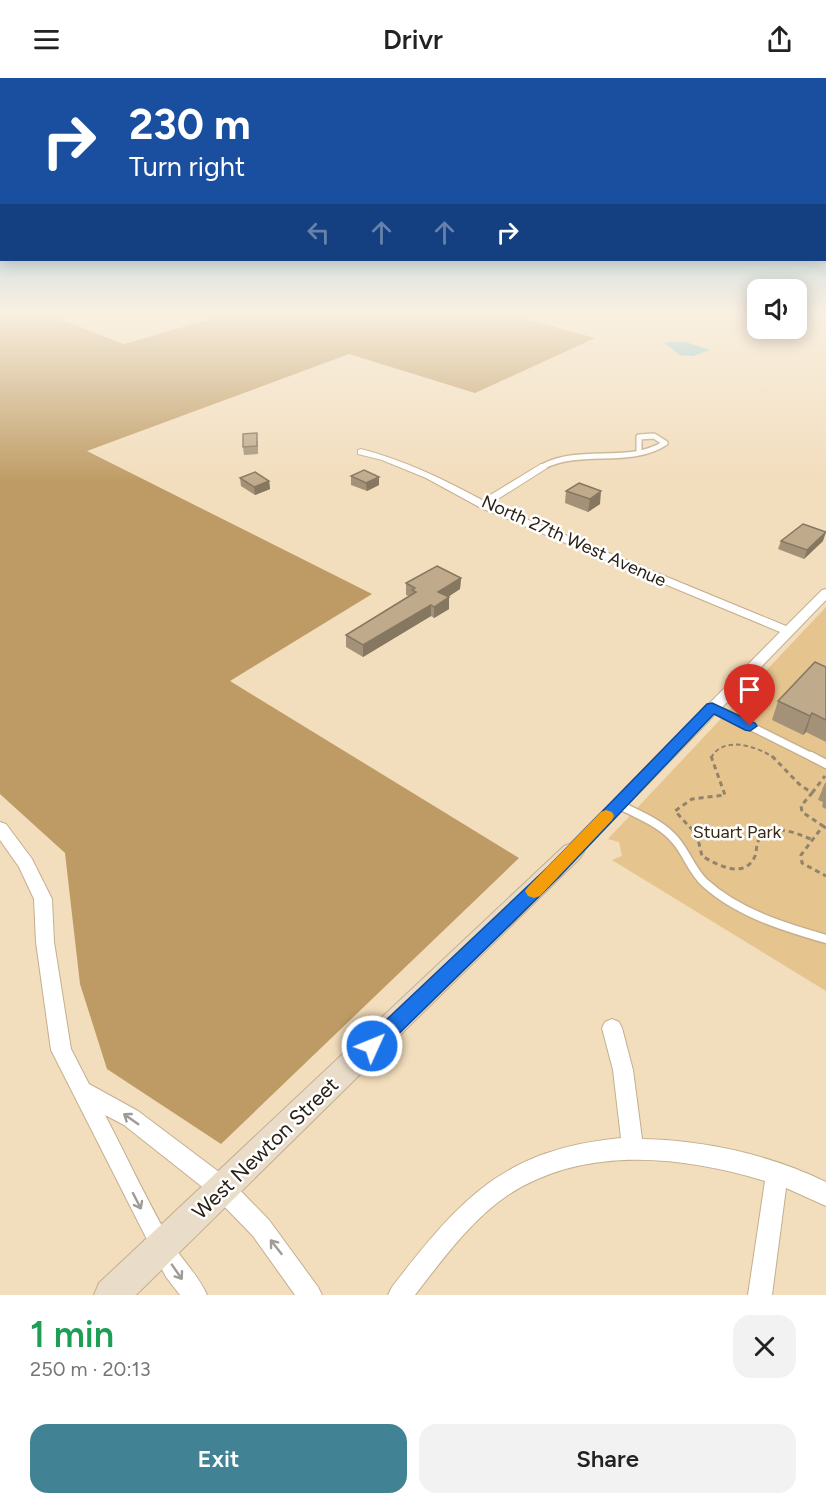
<!DOCTYPE html>
<html lang="en">
<head>
<meta charset="utf-8">
<style>
	body { margin:0; font-family:Figtree,sans-serif; background:#f2f2f2; color:#222; height:100vh; display:flex; flex-direction:column; font-size:22px; white-space:nowrap }
	* { box-sizing:border-box; margin:0 }
	p { font-size:20px; color:#767676 }
	.icon { flex:none; width:33px; height:33px; fill:none; stroke:currentColor; stroke-width:2; stroke-linecap:round; stroke-linejoin:round }
	.map { position:relative; height:1217px; overflow:hidden }
	.panel { display:flex; flex-direction:column; background:#fff; flex:1 }
	.panel>* { flex:none }
	.banner { position:absolute; left:0px; top:0px; width:826px; height:183px; box-shadow:0 3px 15px #0003; background:#1a4fa0; color:#fff; overflow:hidden }
	.buttons { position:absolute; left:747px; top:201px; display:grid; gap:12px }
	.buttons a { display:grid; place-items:center; width:60px; height:60px; border-radius:12px; background:#fff; box-shadow:0 3px 15px #0003; font-size:30px }
	.pin { position:absolute; display:grid; place-items:center; width:51px; height:51px; color:#fff; margin:-62px -26px; border-radius:50% 50% 50% 0; rotate:-45deg; box-shadow:0 0 6px #0007 }
	.pin .icon { rotate:45deg }
	.me { position:absolute; width:66px; margin:-33px; rotate:46deg; stroke-linejoin:round; filter:drop-shadow(0 0 4px #0008) }
	.turn { display:flex; align-items:center; gap:21px; height:126px; padding:0 30px; font-size:27px }
	.turn .icon { width:78px; height:78px; stroke-width:2.5 }
	.turn b { display:block; font-size:42px; line-height:51px }
	.lanes { display:flex; align-items:center; height:57px; padding:0 30px; background:#0003; justify-content:center; gap:30px; direction:ltr }
	.lanes .off { opacity:.35 }
	.round { display:grid; place-items:center; flex:none; width:63px; height:63px; border-radius:18px; background:#f2f2f2 }
	.head { display:flex; align-items:center; justify-content:space-between; height:102px; padding:0 30px }
	h1 { font-size:36px; font-weight:600; line-height:45px; color:#1e9e55 }
	.action { display:flex; gap:12px; margin-top:auto; padding:12px 30px }
	.action a { flex:1; height:69px; border-radius:18px; background:#418394; color:#fff; font-size:24px; font-weight:600; line-height:69px; text-align:center }
	.action a+a { background:#f2f2f2; color:#222 }
	header { display:flex; justify-content:space-between; align-items:center; height:78px; padding:0 30px; background:#fff; font-size:27px; font-weight:600 }
	.map>svg:first-child { display:block }
	.green { fill:#e6c48e }
	.forest { fill:#be9b64 }
	.water { fill:#71c1d6 }
	.lines { fill:none; stroke-linecap:round; stroke-linejoin:round }
	.lane-far2-casing { stroke:#c4af8f; stroke-width:8 }
	.lane-far1-casing { stroke:#c4af8f; stroke-width:10 }
	.lane-casing { stroke:#c4af8f; stroke-width:11 }
	.street-casing { stroke:#c4af8f; stroke-width:2 }
	.secondary-casing { stroke:#c4af8f; stroke-width:2 }
	.path-far1 { stroke:#92836c; stroke-width:2; stroke-dasharray:4.5 3; stroke-linecap:butt }
	.path { stroke:#92836c; stroke-width:3; stroke-dasharray:5 4; stroke-linecap:butt }
	.lane-far2 { stroke:#fff; stroke-width:5 }
	.lane-far1 { stroke:#fff; stroke-width:7 }
	.lane { stroke:#fff; stroke-width:8 }
	.street { fill:#fff; fill-rule:evenodd }
	.secondary { fill:#e9dcc8; fill-rule:evenodd }
	.wall { fill:#a49278 }
	.shaded-wall { fill:#867761 }
	.building { fill:#bfaa8b; stroke:#867761; stroke-width:1.5 }
	.oneway { stroke:#9f9b96 }
	.route { fill:#1a73e8; stroke:#114b97; stroke-width:1.5 }
	.slow { fill:#f59e0b }
	.labels { text-anchor:middle; dominant-baseline:central; stroke-width:5; stroke-linejoin:round; paint-order:stroke }
	.street-label { font-size:18px; fill:#292115; stroke:#fff }
	.park-label { font-size:18px; fill:#3a2a10; stroke:#fff }
	.near-street-label { font-size:21px; fill:#292115; stroke:#fff }
</style>
</head>
<body>
<header><svg class="icon" aria-label="menu" viewBox="0 0 24 24"><path d="M4 6h16M4 12h16M4 18h16"/></svg>Drivr<svg class="icon" aria-label="share" viewBox="0 0 24 24"><path d="M12 15V3M7 8l5-5 5 5M5 13v7h14v-7"/></svg></header>
<div class="map">
<svg width="826" height="1217" viewBox="0 0 826 1217">
	<rect width="100%" height="100%" fill="#f2ddbc"/>
	<path class="green" d="M826 529V913L612 782 622 778 619 764 608 761Z"/>
	<path class="forest" d="M0 235H44L124 266 232 235H502L595 260 475 315 349 276 87 373 372 516 230 603 519 780 221 1066 107 991 80 906 65 775 0 716Z"/>
	<path class="water" d="M669 264H685L710 272 693 278 680 277 664 265Z"/>
	<g class="lines">
		<defs>
			<path id="lane-far2" d="M544 388C582 369 630 388 665 365L654 358 639 359V373"/>
			<path id="lane-far1" d="M712 629 814 680"/>
			<path id="lane" d="M811 678 826 686
				M618 726C638 737 662 745 676 763 687 776 692 793 705 805 738 835 784 849 826 861"/>
			<path id="street" d="M361 371C404 382 443 401 482 422L541 386H547V390L490 426 786 548 822 512 826 511V522L578 778 572 780 566 778 564 774 566 770 780 554 481 430 426 400 382 382 358 376V372Z
				M0 744 6 746 32 781 52 821 54 864 71 971 89 1006 138 1033 231 1103 269 1142 318 1209 322 1217H295L253 1158 215 1119 124 1047 105 1037C127 1079 147 1123 171 1164 182 1182 199 1198 207 1217H180L166 1199 51 972 36 864 34 821 19 789 0 762Z
				M612 941 619 944 622 950 633 992 642 1061C704 1062 771 1077 826 1104V1128L786 1110 772 1217H748L765 1103C682 1078 585 1067 508 1117 471 1142 442 1182 415 1217H388L392 1209C460 1121 504 1071 621 1060L613 992 602 950 605 944Z"/>
			<path id="secondary" d="M572 765 580 768 584 774 580 780 136 1217H94L99 1205 564 768Z"/>
		</defs>
		<use href="#lane-far2" class="lane-far2-casing"/>
		<use href="#lane-far1" class="lane-far1-casing"/>
		<use href="#lane" class="lane-casing"/>
		<use href="#street" class="street-casing"/>
		<use href="#secondary" class="secondary-casing"/>
		<path class="path-far1" d="M711 680C723 657 757 668 774 680"/>
		<path class="path" d="M711 678 725 717 692 721 675 733 697 757 702 778C717 787 745 802 755 778 757 772 756 765 760 760 772 744 799 756 813 762
			M772 678 799 706 812 715 801 728 802 734 823 748
			M812 715 825 698
			M826 750 823 748 801 777 802 785 826 798"/>
		<use href="#lane-far2" class="lane-far2"/>
		<use href="#lane-far1" class="lane-far1"/>
		<use href="#lane" class="lane"/>
		<use href="#street" class="street"/>
		<use href="#secondary" class="secondary"/>
	</g>
	<path class="wall" d="M258 363V376L244 377 243 369Z
		M351 398 379 407 367 413 351 407Z
		M240 400 269 403 270 411 255 417 241 408Z
		M579 405 600 426 588 434 565 425 566 413Z
		M781 463H823L804 481 778 471Z
		M461 500 460 511 448 519H449V531L434 540 431 538 363 579 346 569V557L409 518 406 517V505Z
		M826 589V664L806 654 803 657 772 642 778 623Z
		M826 704V731L822 729 823 724 818 722 824 707Z"/>
	<path class="shaded-wall" d="M379 399V407L367 413 366 405Z
		M269 403 270 411 255 417 254 409Z
		M601 413 600 426 588 434 590 421Z
		M826 454 823 463 804 481 807 472Z
		M461 500 460 511 438 525V514Z
		M449 519V531L434 540V529Z
		M431 527V538L363 579V567Z
		M812 635 806 654 803 657 810 638Z"/>
	<path class="building" d="M257 355V368L243 369V356Z
		M364 392 379 399 366 405 351 398Z
		M255 394 269 403 254 409 240 400Z
		M579 405 601 413 590 421 566 413Z
		M803 446 826 454 807 472 781 463Z
		M437 488 461 500 438 514 449 519 434 529 431 527 363 567 346 557 416 514 412 512 415 510 406 505Z
		M815 584 826 589V642L812 635 810 638 778 623Z"/>
	<defs><path id="oneway-shaft" d="M-6 0H5M1.5-3L5.5 0L1.5 3" fill="none" stroke-width="1.6" stroke-linecap="round" stroke-linejoin="round" transform="scale(1.5)"/></defs>
	<g class="oneway">
		<use href="#oneway-shaft" transform="translate(131 1041) rotate(-145)"/>
		<use href="#oneway-shaft" transform="translate(137 1123) rotate(63)"/>
		<use href="#oneway-shaft" transform="translate(276 1169) rotate(-128)"/>
		<use href="#oneway-shaft" transform="translate(177 1194) rotate(55)"/>
	</g>
	<linearGradient id="sky" x2="0" y2="1"><stop stop-color="#78b9e1"/><stop offset="0.58" stop-color="#f9f0e1"/><stop offset="1" stop-color="#f9f0e1" stop-opacity="0"/></linearGradient>
	<rect width="826" height="405" fill="url(#sky)"/>
	<path class="route" d="M712 625 755 645 757 648 750 653 745 652 714 636 560 798 379 975 372 977 365 975 362 968 365 962 548 789 707 626Z"/>
	<path class="slow" d="M606 732 612 734 614 738 612 742 540 818 534 820 528 818 525 813 528 809 601 734Z"/>
	<g class="labels">
		<g class="street-label">
			<text transform="translate(574 463) rotate(24)">North 27th West Avenue</text>
		</g>
		<g class="park-label">
			<text x="737" y="754">Stuart Park</text>
		</g>
		<g class="near-street-label">
			<text transform="translate(265 1070) rotate(-44)">West Newton Street</text>
		</g>
	</g>
</svg>
<div class="buttons">
<a><svg class="icon" aria-label="sound" viewBox="0 0 24 24"><path d="M4 9h4l5-4v14l-5-4H4zM17 9q2 3 0 6"/></svg></a>
</div>
<div class="pin" style="left:750px;top:648px;background:#d93025"><svg class="icon" aria-label="arrive" viewBox="0 0 24 24"><path d="M6 21V4h12l-3 4 3 4H6"/></svg></div>
<svg class="me" style="left:372px;top:968px" viewBox="-20 -20 40 40"><circle r="17" fill="#1a73e8" stroke="#fff" stroke-width="3"/><path d="M0-11L8 9 0 5-8 9z" fill="#fff"/></svg>
<div class="banner">
<div class="turn"><svg class="icon" aria-label="right" viewBox="0 0 24 24"><path d="M7 20v-9h11M14 6l5 5-5 5"/></svg><div><b>230 m</b>Turn right</div></div>
<div class="lanes"><svg class="icon off" aria-label="left" viewBox="0 0 24 24"><path d="M17 20v-9H6M10 6l-5 5 5 5"/></svg><svg class="icon off" aria-label="ahead" viewBox="0 0 24 24"><path d="M12 20V5M6 11l6-6 6 6"/></svg><svg class="icon off" aria-label="ahead" viewBox="0 0 24 24"><path d="M12 20V5M6 11l6-6 6 6"/></svg><svg class="icon" aria-label="right" viewBox="0 0 24 24"><path d="M7 20v-9h11M14 6l5 5-5 5"/></svg></div>
</div>
</div>
<section class="panel">
<div class="head"><div><h1>1 min</h1><p>250 m · 20:13</p></div><a class="round"><svg class="icon" aria-label="close" viewBox="0 0 24 24"><path d="M6 6l12 12M18 6L6 18"/></svg></a></div>
<div class="action"><a>Exit</a><a>Share</a></div>
</section>
</body>
</html>
